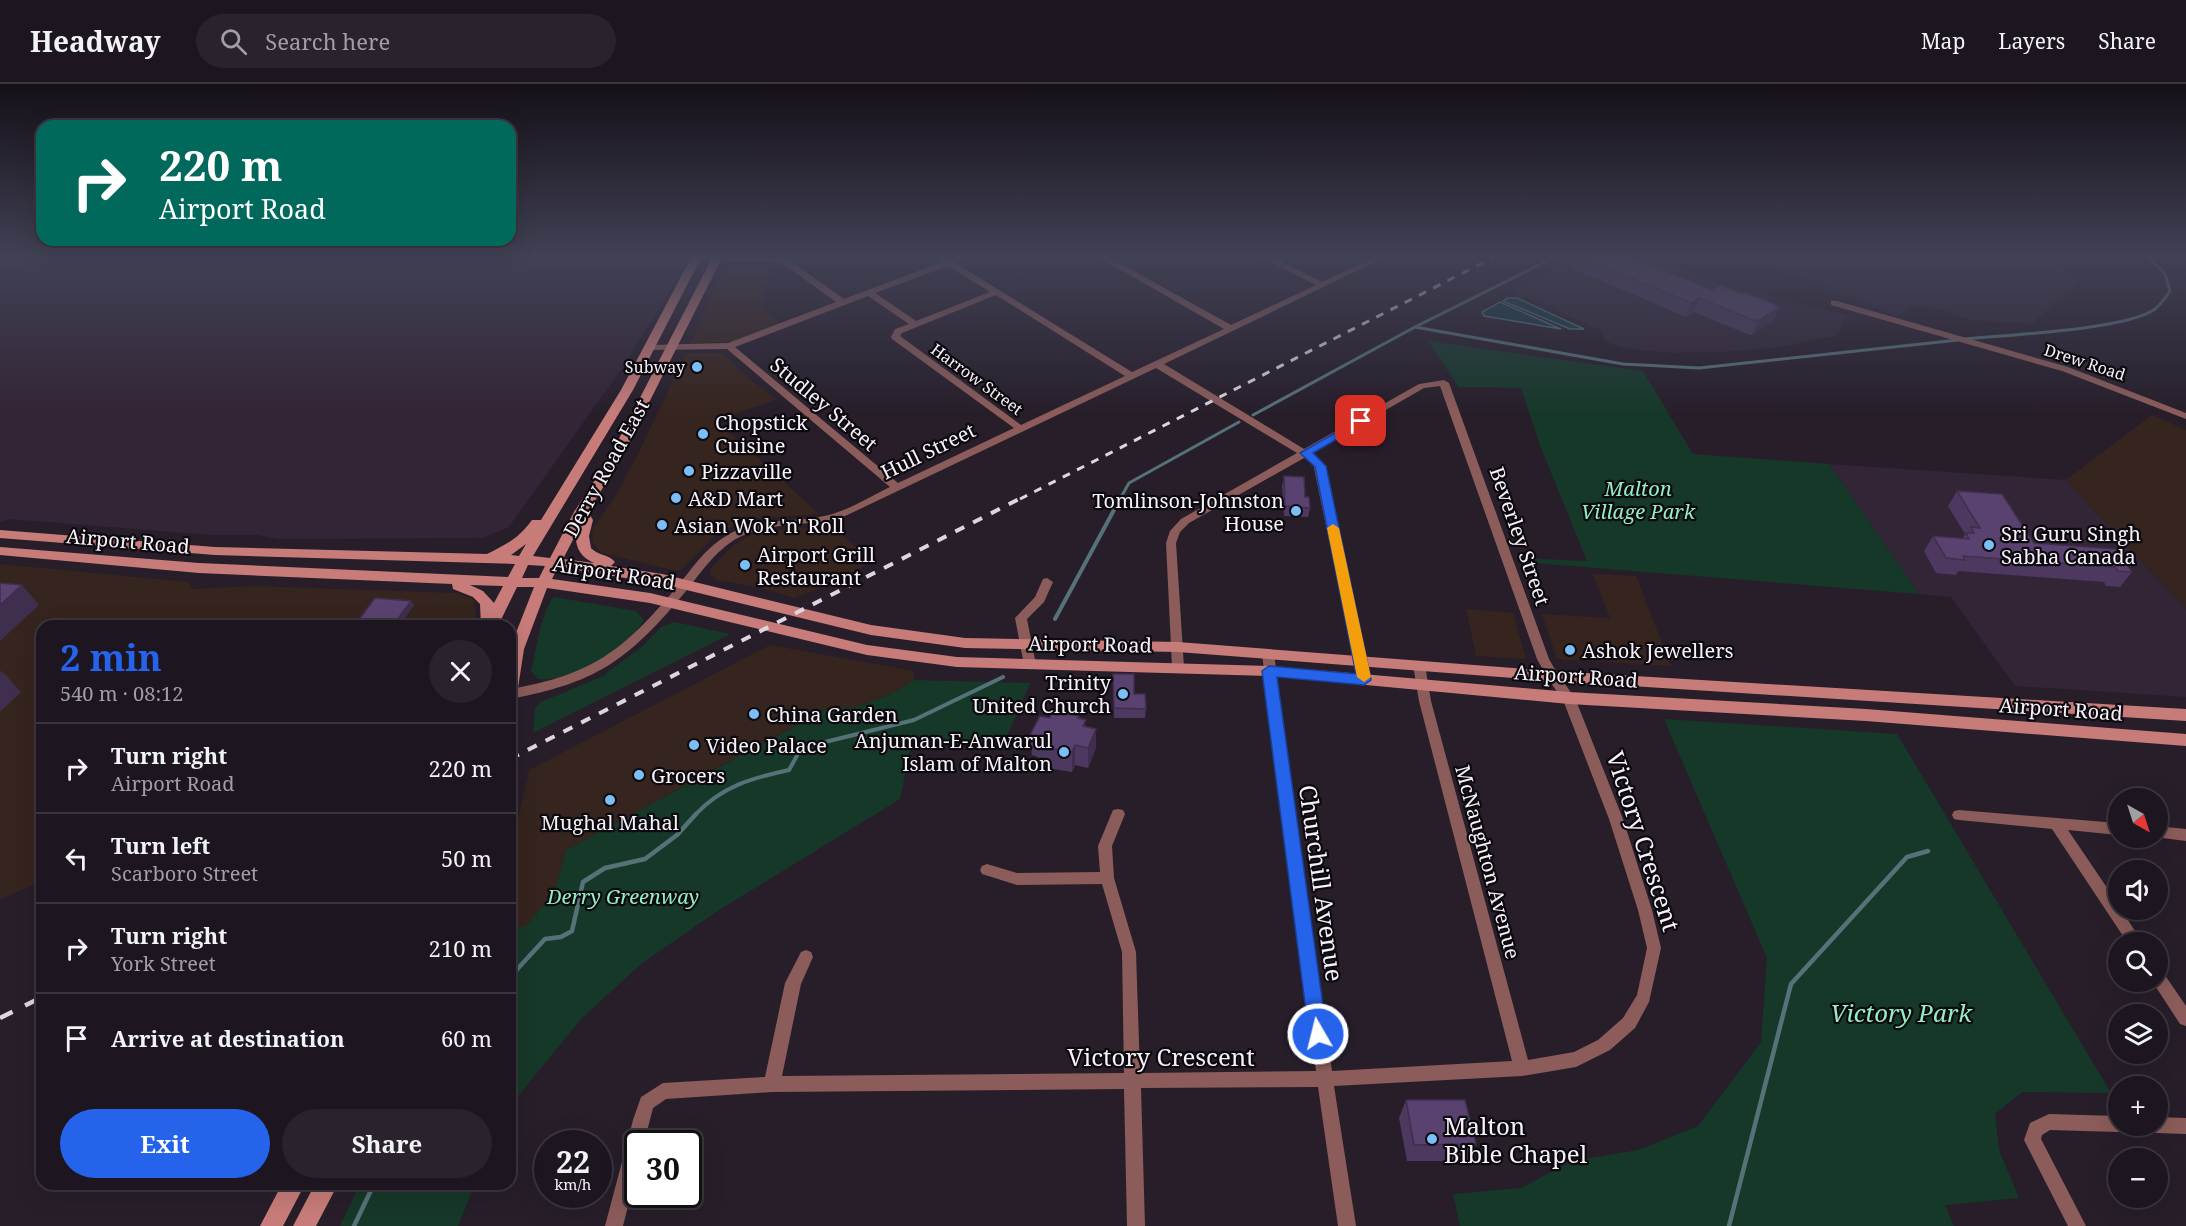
<!DOCTYPE html>
<html lang="en">
<head>
<meta charset="utf-8">
<style>
	body { margin:0; font-family:"Noto Serif",serif; background:#2a232d; color:#f1f3f6; height:100vh; display:flex; flex-direction:column; font-size:22px; white-space:nowrap }
	* { box-sizing:border-box; margin:0 }
	p { font-size:20px; color:#a09fa5 }
	.icon { flex:none; width:33px; height:33px; fill:none; stroke:currentColor; stroke-width:2; stroke-linecap:round; stroke-linejoin:round }
	.map { position:relative; flex:1; overflow:hidden }
	.sheet { position:absolute; left:36px; top:536px; width:480px; height:570px; display:flex; flex-direction:column; background:#1d1620; border-radius:18px; box-shadow:0 6px 24px #0002,0 0 0 2px #3b353e }
	.sheet>* { flex:none }
	.top-card { position:absolute; left:36px; top:36px; width:480px; height:126px; border-radius:18px; box-shadow:0 6px 24px #0002,0 0 0 2px #3b353e; background:#00695c; color:#fff; overflow:hidden }
	.needle { width:39px; rotate:141deg }
	.fabs { position:absolute; left:2108px; top:704px; display:grid; gap:12px }
	.fabs a { display:grid; place-items:center; width:60px; height:60px; border-radius:50%; background:#1d1620; box-shadow:0 6px 24px #0002,0 0 0 2px #3b353e; font-size:30px }
	.speed { position:absolute; left:534px; top:1046px; display:flex; gap:12px; font-size:30px; font-weight:700; text-align:center }
	.speed>* { display:grid; place-content:center; width:78px; height:78px; border-radius:50%; background:#1d1620; box-shadow:0 6px 24px #0002,0 0 0 2px #3b353e; line-height:1 }
	.speed small { font-size:15px; font-weight:400 }
	.speed .limit { border:3px solid #111; border-radius:9px; background:#fff; color:#111 }
	.pin { position:absolute; display:grid; place-items:center; width:51px; height:51px; color:#fff; margin:-26px; border-radius:12px; box-shadow:0 3px 9px #0006 }
	.me { position:absolute; width:66px; margin:-33px; rotate:352deg; stroke-linejoin:round; filter:drop-shadow(0 0 4px #0008) }
	.turn { display:flex; align-items:center; gap:21px; height:126px; padding:0 24px; font-size:27px }
	.turn .icon { width:78px; height:78px; stroke-width:2.5 }
	.turn b { display:block; font-size:42px; line-height:51px }
	.round { display:grid; place-items:center; flex:none; width:63px; height:63px; border-radius:32px; background:#2a232d }
	.headline { display:flex; align-items:center; justify-content:space-between; height:102px; padding:0 24px }
	h1 { font-size:36px; font-weight:700; line-height:45px; color:#2563eb }
	.cta { display:flex; gap:12px; margin-top:auto; padding:12px 24px }
	.cta a { flex:1; height:69px; border-radius:36px; background:#2563eb; color:#fff; font-size:24px; font-weight:700; line-height:69px; text-align:center }
	.cta a+a { background:#2a232d; color:#f1f3f6 }
	ul { padding:0; list-style:none }
	li { display:flex; align-items:center; gap:18px; height:90px; padding:0 24px; border-top:2px solid #3b353e }
	li div { flex:1 }
	li b { display:block; font-size:22px }
	li em { font-style:normal }
	header { display:flex; align-items:center; gap:36px; box-sizing:border-box; height:84px; padding:0 30px; background:#1d1620; border-bottom:2px solid #3b353e }
	header strong { font-size:28px }
	nav { display:flex; gap:33px; margin-inline-start:auto; font-size:21px }
	.search { width:420px; height:54px; background:#2a232d; display:flex; align-items:center; gap:15px; box-sizing:border-box; padding:0 21px; border-radius:33px; color:#a09fa5; font-size:22px }
	.map>svg:first-child { display:block }
	.commercial { fill:#36241e }
	.built { fill:#322536 }
	.green { fill:#163829 }
	.water { fill:#103b42; stroke:#557279; stroke-width:1.5 }
	.lines { fill:none; stroke-linecap:round; stroke-linejoin:round }
	.stream-far2 { stroke:#557279; stroke-width:3 }
	.stream-far1 { stroke:#557279; stroke-width:4 }
	.stream { stroke:#557279; stroke-width:4.5 }
	.minor { fill:#8b5c5a; fill-rule:evenodd }
	.secondary { fill:#c77c79; fill-rule:evenodd }
	.rail-far2 { stroke:#ddd6df; stroke-width:3; stroke-dasharray:8 8; stroke-linecap:butt }
	.rail-far1 { stroke:#ddd6df; stroke-width:4; stroke-dasharray:10 10; stroke-linecap:butt }
	.rail { stroke:#ddd6df; stroke-width:4.5; stroke-dasharray:14 14; stroke-linecap:butt }
	.wall { fill:#4d3960 }
	.shaded-wall { fill:#3f2e4e }
	.building { fill:#5a4270; stroke:#3f2e4e; stroke-width:1.5 }
	.route { fill:#2563eb; stroke:#184099; stroke-width:1.5 }
	.slow { fill:#f59e0b }
	.poi-dot { fill:#7bbef8; stroke:#0d0a0f; stroke-width:2 }
	.labels { text-anchor:middle; dominant-baseline:central; stroke-width:4.5; stroke-linejoin:round; paint-order:stroke }
	.far-street-label { font-size:16px; fill:#f7f1f9; stroke:#0d0a0f }
	.far-poi-label { font-size:16px; fill:#f7f1f9; stroke:#0d0a0f; text-anchor:end }
	.street-label { font-size:20px; fill:#f7f1f9; stroke:#0d0a0f }
	.poi-label { font-size:20px; fill:#f7f1f9; stroke:#0d0a0f; text-anchor:start }
	.park-label { font-size:20px; font-style:italic; fill:#93f0c3; stroke:#0d0a0f }
	.near-street-label { font-size:24px; fill:#f7f1f9; stroke:#0d0a0f }
	.near-park-label { font-size:24px; font-style:italic; fill:#93f0c3; stroke:#0d0a0f }
	.near-poi-label { font-size:24px; fill:#f7f1f9; stroke:#0d0a0f; text-anchor:start }
</style>
</head>
<body>
<header>
<strong>Headway</strong>
<div class="search"><svg class="icon" aria-label="search" viewBox="0 0 24 24"><circle cx="10" cy="10" r="6"/><path d="M15 15l6 6"/></svg>Search here</div>
<nav><a>Map</a><a>Layers</a><a>Share</a></nav>
</header>
<div class="map">
<svg width="2186" height="1142" viewBox="0 0 2186 1142">
	<rect width="100%" height="100%" fill="#271e2a"/>
	<path class="commercial" d="M727 179 773 180 761 223 781 239 732 257 690 260Z
		M686 269H722L747 293 777 315 718 337 819 430 749 435 717 450 681 486H672L602 469 593 460 592 451 593 444 614 414 639 368Z
		M2152 331 2186 346V525L2066 396Z
		M831 441 871 476 848 494 794 514 770 506 717 496 710 490 711 484 731 463 751 451 768 447Z
		M0 480 188 498 193 505 254 502 458 509 474 516 476 531 472 541 42 542V798L0 815Z
		M1593 490 1636 492 1671 582 1557 575 1542 530 1610 534Z
		M1466 525 1513 529 1526 575 1476 572Z
		M770 561 914 587V596L889 611 853 624 831 622 566 766 555 806 527 841 510 846V770L529 686Z"/>
	<path class="built" d="M0 170H688L672 204 625 280 509 443 482 454 312 455H278L257 451H211L9 435 0 438Z
		M1582 170H1640L1719 200 1854 233 1844 235 1838 251 1782 263 1721 268 1671 269 1623 264 1605 257 1600 246 1513 207Z
		M1744 170H2066L2067 173 2061 182 2078 199 2032 240 1970 236 1943 226 1911 222 1896 232Z
		M1829 380 2066 396 2186 525V613L2015 602 1951 513 1919 510Z"/>
	<path class="green" d="M1428 257 1643 287 1693 370 1829 380 1919 510 1520 478 1519 474 1587 477 1541 364 1521 304 1459 303Z
		M554 513 636 527 644 536C628 564 570 599 538 595L531 587C536 567 541 528 554 513Z
		M674 538 730 550 533 649 535 624 541 618 606 591 605 590 643 562 661 543Z
		M914 596 1030 599 1004 658 911 662 900 715 719 826 641 880 581 935 510 1022V846L527 841 555 806 566 766 832 622 853 624 889 611Z
		M1664 635 1897 650 2111 1009 2022 1008 1995 1030 1999 1066 2019 1114 1945 1121 1954 1142H1460L1453 1110 1521 1104 1572 1077 1638 1066 1698 1042 1761 958 1767 874Z
		M360 1100H475L458 1142H340Z"/>
	<path class="water" d="M1508 214H1517L1584 245H1570L1503 217Z
		M1500 218 1561 245 1484 232 1482 228Z"/>
	<g class="lines">
		<path class="stream-far2" d="M1415 243 1623 280 1699 284 1958 256
			M1965 255C2005 251 2126 246 2155 225 2161 220 2166 213 2170 207L2165 190 2146 170
			M1253 331 1415 243 1561 170
			M1120 415 1129 399 1239 338"/>
		<path class="stream-far1" d="M1055 535 1121 413
			M695 731C722 702 752 694 789 686L799 668 813 661 914 636 1003 593"/>
		<path class="stream" d="M510 893 545 855 561 853 572 847 583 798 605 784 645 775 677 751 696 730
			M354 1142 374 1100
			M1729 1142 1791 900 1907 773 1928 767"/>
		<path class="minor" d="M931 170H941L949 175 963 170H975L955 179 1132 288 1224 245 1093 170H1103L1231 241 1316 201 1255 170H1266L1322 198 1381 170H1392L1164 280 1304 365 1419 300 1444 296 1449 299 1549 575 1557 589 1575 614 1623 735 1652 826 1661 864 1649 918 1635 944 1610 966 1576 983 1522 992 1334 1002 1356 1142H1338L1318 1003 1141 1004 1145 1142H1127L1124 1005 772 1008 666 1015 653 1024 644 1059H638V1083L623 1142H605L633 1036 641 1013 663 999 765 993 785 899 801 868 806 866 811 868 813 873 801 900 782 992 1124 989 1122 868 1102 800 1017 801 982 790 980 786 982 782 987 780 1017 789 1100 788 1098 762 1113 726 1118 725 1123 726 1125 730 1112 762 1114 794 1136 868 1140 989 1316 987 1262 570 1268 566 1274 570 1332 987 1512 977 1419 617 1413 581 1419 577 1425 581 1431 617 1528 976 1574 968 1598 956 1623 934 1637 911 1647 864 1638 826 1609 735 1563 616 1548 595 1537 575 1440 302 1424 304 1311 369 1323 378 1370 596 1368 599 1364 600 1358 596 1313 379 1304 374 1189 439 1180 448 1176 459 1184 583 1182 586H1174L1172 583 1166 459 1170 447 1181 435 1297 369 1156 284 841 434C806 443 766 437 734 456 712 470 698 493 681 513 626 578 595 599 510 615V605C592 591 623 567 676 504 691 486 705 464 726 452 756 433 790 439 824 432 846 428 869 413 890 403L727 265 646 266 645 264 649 261 728 259 836 218 781 178 696 176H693V172L786 174 844 215 942 178ZM948 182 990 208 916 237 875 209ZM996 211 1125 292 1021 341 900 252 902 249ZM868 212 909 240 895 245 891 253 892 255 1014 344 898 399 735 263Z
			M1831 217H1837L2068 283 2186 329V335L2062 287 1831 221Z
			M1047 494 1053 498 1044 518 1027 535 1036 581 1030 585 1024 581 1015 534 1035 513 1043 495Z
			M1959 726 2118 739V751L2068 746 2118 820V825H2121L2142 858H2127L2052 745 1959 736 1954 735 1952 731 1954 727Z
			M2157 742 2186 745V757L2155 753H2157Z
			M2157 885 2162 887 2186 922V942L2180 940 2152 897H2157Z
			M2049 1030 2118 1032V1041H2126L2124 1046 2118 1048 2050 1046 2042 1051 2041 1055 2086 1142H2068L2024 1056 2030 1039Z
			M2157 1033 2186 1034V1050L2156 1049 2150 1047 2148 1041H2157Z"/>
		<path class="secondary" d="M693 170H703L633 306 533 472 550 474 574 428 609 374 714 170H724L621 374 588 428 593 436 589 452 591 464C597 471 610 471 615 478L611 482 662 490 871 541 965 554 1178 558 1552 587 2186 625V637L1552 597 1178 568 965 564 871 551 662 500 558 483 552 495 650 509 867 561 957 573 1269 582 1569 608 1866 625 2186 650V662L1866 637 1569 620 1269 592 957 583 867 571 650 519 547 504 524 565 518 604 515 608 510 610V564L534 503H517L498 542H481L480 520 473 513 453 505 452 500 199 489 0 471V463L199 479 508 493 515 480 215 471 0 454V446L215 463 487 470C507 460 518 455 532 436H541L621 306ZM576 450C575 464 581 473 594 479L563 475ZM526 460 519 472 511 471ZM528 481 545 482 539 494H522ZM470 501 503 502 494 519 483 507Z
			M282 1100H305L283 1142H260Z
			M315 1100H338L316 1142H293Z"/>
		<path class="rail-far2" d="M1020 415 1500 170"/>
		<path class="rail-far1" d="M510 675 1023 413"/>
		<path class="rail" d="M0 934 42 913"/>
	</g>
	<path class="wall" d="M1576 171 1712 206 1743 210 1779 223 1773 237 1752 251 1747 250 1694 228 1686 233 1572 184Z
		M1284 392 1305 413 1310 424 1308 433 1284 432 1282 402Z
		M1957 407 2034 459 2132 488 2120 503 2106 502 2104 498 1958 487 1956 491 1936 489 1924 467 1933 452 1963 454 1965 450 1948 422Z
		M414 521 399 542H359L357 538Z
		M1113 590 1134 610 1146 625 1145 634H1114Z
		M1079 634 1086 642 1096 645V664L1088 684 1075 681 1072 688 1047 684V682L1038 680V673L1032 671 1030 651Z
		M1406 1016 1476 1060 1467 1077H1407L1399 1034Z"/>
	<path class="shaded-wall" d="M1699 214 1694 228 1686 233 1691 219Z
		M1779 223 1773 237 1752 251 1758 237Z
		M22 501 39 521 0 557V521Z
		M411 517 414 521 399 542H394V540Z
		M0 586 2 589 3 588 21 608 0 628Z
		M1096 645V664L1088 684V664Z
		M1075 661V681L1072 688V668Z"/>
	<path class="building" d="M1577 170H1622L1712 206 1720 201 1743 210 1746 209 1763 215 1779 223 1758 237 1753 236 1699 214 1691 219 1576 171Z
		M1284 392 1304 393 1305 413H1309L1310 424 1285 422Z
		M1957 407 2002 410 2034 459 2116 465 2132 488 2118 487 2115 483 1963 472 1965 476 1946 474 1933 452 1969 455 1966 449H1974L1971 443 1980 444Z
		M0 499 22 501 0 521Z
		M375 514 411 517 394 540 357 538Z
		M1113 590H1134V610H1145L1146 625 1114 624Z
		M1052 628 1061 630 1062 628 1079 632 1078 634 1086 636 1083 642 1096 645 1088 664 1075 661 1072 668 1046 664 1047 662 1038 660 1040 654 1030 651 1040 632 1050 634Z
		M1406 1016H1465L1476 1060 1414 1061Z"/>
	<linearGradient id="sky" x2="0" y2="1"><stop stop-color="#151017"/><stop offset="0.52" stop-color="#414155"/><stop offset="1" stop-color="#414155" stop-opacity="0"/></linearGradient>
	<rect width="2186" height="330" fill="url(#sky)"/>
	<path class="route" d="M1361 334 1366 337 1365 339 1313 369 1326 382 1371 596 1364 601 1277 593 1327 950 1325 955 1318 958 1312 955 1309 950 1262 587 1269 582 1356 590 1315 383 1300 369Z"/>
	<path class="slow" d="M1333 440 1339 444 1371 593 1364 598 1357 593 1327 444Z"/>
	<g class="poi-dot">
		<circle cx="697" cy="283" r="6"/>
		<circle cx="703" cy="350" r="6"/>
		<circle cx="689" cy="387" r="6"/>
		<circle cx="676" cy="414" r="6"/>
		<circle cx="1296" cy="427" r="6"/>
		<circle cx="662" cy="441" r="6"/>
		<circle cx="1989" cy="461" r="6"/>
		<circle cx="745" cy="481" r="6"/>
		<circle cx="1570" cy="566" r="6"/>
		<circle cx="1123" cy="610" r="6"/>
		<circle cx="754" cy="630" r="6"/>
		<circle cx="694" cy="661" r="6"/>
		<circle cx="1064" cy="668" r="6"/>
		<circle cx="639" cy="691" r="6"/>
		<circle cx="610" cy="716" r="6"/>
		<circle cx="1432" cy="1055" r="6"/>
	</g>
	<g class="labels">
		<g class="far-street-label">
			<text transform="translate(2085 278) rotate(18)">Drew Road</text>
			<text transform="translate(977 295) rotate(36)">Harrow Street</text>
		</g>
		<g class="far-poi-label">
			<text x="685" y="283">Subway</text>
		</g>
		<g class="street-label">
			<text transform="translate(824 320) rotate(40)">Studley Street</text>
			<text transform="translate(928 367) rotate(-26)">Hull Street</text>
			<text transform="translate(606 384) rotate(-61)">Derry Road East</text>
			<text transform="translate(1520 452) rotate(71)">Beverley Street</text>
			<text transform="translate(128 457) rotate(5)">Airport Road</text>
			<text transform="translate(614 489) rotate(9)">Airport Road</text>
			<text transform="translate(1090 560) rotate(1)">Airport Road</text>
			<text transform="translate(1576 592) rotate(4)">Airport Road</text>
			<text transform="translate(2061 625) rotate(4)">Airport Road</text>
			<text transform="translate(1488 778) rotate(75)">McNaughton Avenue</text>
		</g>
		<g class="poi-label">
			<text x="715" y="338">Chopstick<tspan x="715" dy="23">Cuisine</tspan></text>
			<text x="701" y="387">Pizzaville</text>
			<text x="688" y="414">A&amp;D Mart</text>
			<text x="1284" y="416" text-anchor="end">Tomlinson-Johnston<tspan x="1284" dy="23">House</tspan></text>
			<text x="674" y="441">Asian Wok 'n' Roll</text>
			<text x="2001" y="449">Sri Guru Singh<tspan x="2001" dy="23">Sabha Canada</tspan></text>
			<text x="757" y="470">Airport Grill<tspan x="757" dy="23">Restaurant</tspan></text>
			<text x="1582" y="566">Ashok Jewellers</text>
			<text x="1111" y="598" text-anchor="end">Trinity<tspan x="1111" dy="23">United Church</tspan></text>
			<text x="766" y="630">China Garden</text>
			<text x="1052" y="656" text-anchor="end">Anjuman-E-Anwarul<tspan x="1052" dy="23">Islam of Malton</tspan></text>
			<text x="706" y="661">Video Palace</text>
			<text x="651" y="691">Grocers</text>
			<text x="610" y="738" text-anchor="middle">Mughal Mahal</text>
		</g>
		<g class="park-label">
			<text x="1638" y="404">Malton<tspan x="1638" dy="23">Village Park</tspan></text>
			<text x="623" y="812">Derry Greenway</text>
		</g>
		<g class="near-street-label">
			<text transform="translate(1644 757) rotate(72)">Victory Crescent</text>
			<text transform="translate(1322 799) rotate(82)">Churchill Avenue</text>
			<text x="1161" y="972">Victory Crescent</text>
		</g>
		<g class="near-park-label">
			<text x="1901" y="928">Victory Park</text>
		</g>
		<g class="near-poi-label">
			<text x="1444" y="1041">Malton<tspan x="1444" dy="28">Bible Chapel</tspan></text>
		</g>
	</g>
</svg>
<div class="fabs">
<a><svg class="needle" viewBox="-14 -14 28 28"><path d="M0-13l5 13h-10z" fill="#e53935"/><path d="M0 13l5-13h-10z" fill="#a09fa5"/></svg></a>
<a><svg class="icon" aria-label="sound" viewBox="0 0 24 24"><path d="M4 9h4l5-4v14l-5-4H4zM17 9q2 3 0 6"/></svg></a>
<a><svg class="icon" aria-label="search" viewBox="0 0 24 24"><circle cx="10" cy="10" r="6"/><path d="M15 15l6 6"/></svg></a>
<a><svg class="icon" aria-label="layers" viewBox="0 0 24 24"><path d="M12 4l9 5-9 5-9-5zM3 14l9 5 9-5"/></svg></a>
<a>+</a>
<a>−</a>
</div>
<div class="speed"><div>22<small>km/h</small></div><div class="limit">30</div></div>
<div class="pin" style="left:1361px;top:337px;background:#d93025"><svg class="icon" aria-label="arrive" viewBox="0 0 24 24"><path d="M6 21V4h12l-3 4 3 4H6"/></svg></div>
<svg class="me" style="left:1318px;top:950px" viewBox="-20 -20 40 40"><circle r="17" fill="#2563eb" stroke="#fff" stroke-width="3"/><path d="M0-11L8 9 0 5-8 9z" fill="#fff"/></svg>
<div class="top-card">
<div class="turn"><svg class="icon" aria-label="right" viewBox="0 0 24 24"><path d="M7 20v-9h11M14 6l5 5-5 5"/></svg><div><b>220 m</b>Airport Road</div></div>
</div>
<section class="sheet">
<div class="headline"><div><h1>2 min</h1><p>540 m · 08:12</p></div><a class="round"><svg class="icon" aria-label="close" viewBox="0 0 24 24"><path d="M6 6l12 12M18 6L6 18"/></svg></a></div>
<ul>
<li><svg class="icon" aria-label="right" viewBox="0 0 24 24"><path d="M7 20v-9h11M14 6l5 5-5 5"/></svg><div><b>Turn right</b><p>Airport Road</p></div><em>220 m</em></li>
<li><svg class="icon" aria-label="left" viewBox="0 0 24 24"><path d="M17 20v-9H6M10 6l-5 5 5 5"/></svg><div><b>Turn left</b><p>Scarboro Street</p></div><em>50 m</em></li>
<li><svg class="icon" aria-label="right" viewBox="0 0 24 24"><path d="M7 20v-9h11M14 6l5 5-5 5"/></svg><div><b>Turn right</b><p>York Street</p></div><em>210 m</em></li>
<li><svg class="icon" aria-label="arrive" viewBox="0 0 24 24"><path d="M6 21V4h12l-3 4 3 4H6"/></svg><div><b>Arrive at destination</b></div><em>60 m</em></li>
</ul>
<div class="cta"><a>Exit</a><a>Share</a></div>
</section>
</div>
</body>
</html>
